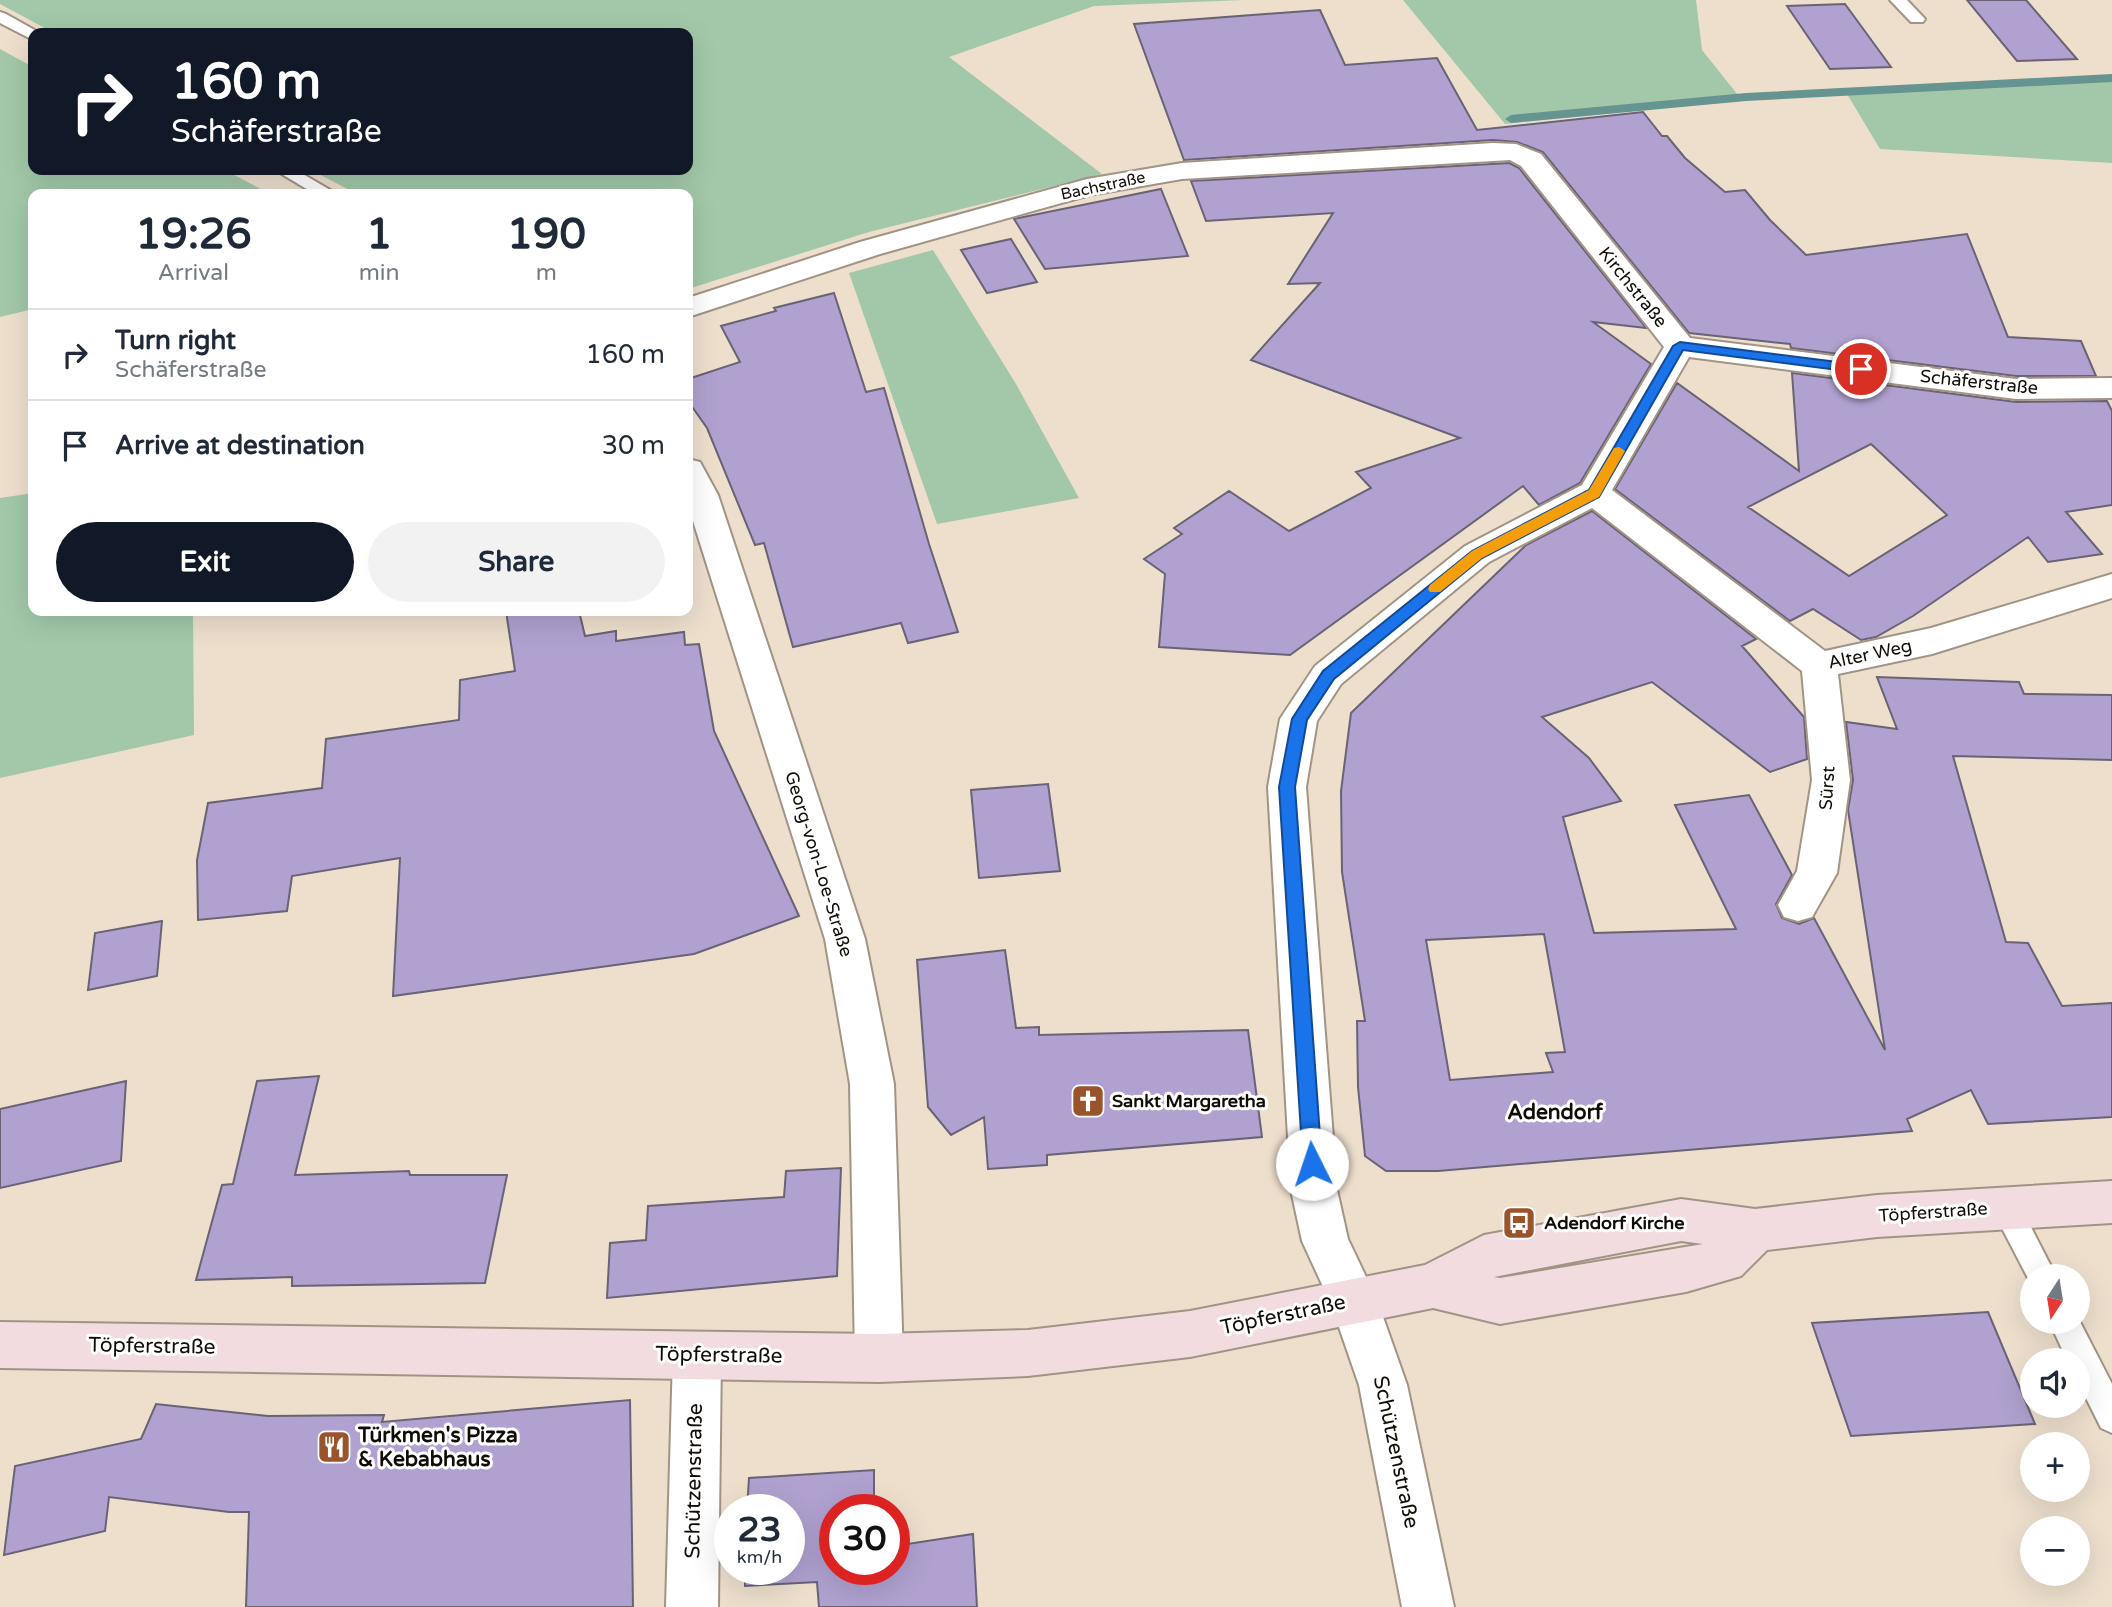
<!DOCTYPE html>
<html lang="en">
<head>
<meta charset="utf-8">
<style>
	body { margin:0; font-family:"Varela Round",sans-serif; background:#f2f2f3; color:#1f2937; height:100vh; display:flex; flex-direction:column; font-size:26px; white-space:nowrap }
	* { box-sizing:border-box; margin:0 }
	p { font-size:23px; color:#747a83 }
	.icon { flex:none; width:38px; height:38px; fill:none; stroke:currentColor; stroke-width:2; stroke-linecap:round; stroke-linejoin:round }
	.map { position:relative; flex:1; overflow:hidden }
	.details { position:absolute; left:28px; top:189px; width:665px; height:427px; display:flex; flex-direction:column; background:#fff; border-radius:14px; box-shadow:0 7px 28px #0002 }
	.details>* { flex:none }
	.banner { position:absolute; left:28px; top:28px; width:665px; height:147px; border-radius:14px; box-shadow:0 7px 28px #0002; background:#111827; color:#fff; overflow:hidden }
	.needle { width:46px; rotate:192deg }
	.controls { position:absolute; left:2020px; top:1264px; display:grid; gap:14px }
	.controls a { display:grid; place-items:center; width:70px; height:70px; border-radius:50%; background:#fff; box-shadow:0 7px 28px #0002; font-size:35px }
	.speed { position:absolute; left:714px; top:1494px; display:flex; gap:14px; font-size:35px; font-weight:700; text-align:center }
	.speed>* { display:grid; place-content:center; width:91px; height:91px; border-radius:50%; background:#fff; box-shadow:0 7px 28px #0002; line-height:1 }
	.speed small { font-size:18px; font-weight:400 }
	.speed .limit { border:10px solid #d22; background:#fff; color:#111 }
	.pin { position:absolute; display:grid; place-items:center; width:60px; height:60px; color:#fff; margin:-30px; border:4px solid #fff; border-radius:50%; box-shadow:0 2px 7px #0007 }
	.me { position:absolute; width:77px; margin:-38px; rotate:356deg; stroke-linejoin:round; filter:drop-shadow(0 0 5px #0008) }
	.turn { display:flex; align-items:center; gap:24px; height:147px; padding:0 28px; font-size:32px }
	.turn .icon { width:91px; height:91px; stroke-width:2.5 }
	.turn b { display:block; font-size:49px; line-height:60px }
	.eta { display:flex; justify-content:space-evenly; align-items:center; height:119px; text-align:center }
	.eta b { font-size:42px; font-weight:700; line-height:49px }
	.primary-button { display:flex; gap:14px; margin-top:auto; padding:14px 28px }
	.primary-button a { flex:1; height:80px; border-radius:42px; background:#111827; color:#fff; font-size:28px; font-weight:700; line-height:80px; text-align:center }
	.primary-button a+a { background:#f2f2f3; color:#1f2937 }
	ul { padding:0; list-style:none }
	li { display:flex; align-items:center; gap:21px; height:91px; padding:0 28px; border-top:2px solid #e0e1e3 }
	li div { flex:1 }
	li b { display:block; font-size:26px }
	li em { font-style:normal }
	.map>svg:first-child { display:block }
	.green { fill:#a2c8a9 }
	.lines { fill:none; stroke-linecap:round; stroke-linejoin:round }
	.stream { fill:#659491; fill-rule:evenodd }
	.building { fill:#b0a1d0; stroke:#696375; stroke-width:2; fill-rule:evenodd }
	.service-casing { stroke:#a29484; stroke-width:4 }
	.minor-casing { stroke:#a29484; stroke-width:4 }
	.secondary-casing { stroke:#a29484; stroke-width:4 }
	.service { fill:#fff; fill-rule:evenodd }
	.minor { fill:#fff; fill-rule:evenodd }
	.secondary { fill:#f2dce0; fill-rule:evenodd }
	.route { fill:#1a73e8; stroke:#114b97; stroke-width:2 }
	.slow { fill:#f59e0b }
	.labels { text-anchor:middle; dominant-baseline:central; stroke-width:6; stroke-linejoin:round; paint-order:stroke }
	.far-street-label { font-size:16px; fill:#100c06; stroke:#fff }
	.street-label { font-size:18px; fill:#100c06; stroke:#fff }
	.poi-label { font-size:18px; font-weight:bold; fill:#100c06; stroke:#fff; text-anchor:start }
	.quarter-label { font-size:21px; font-weight:bold; fill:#100c06; stroke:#fff }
	.near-street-label { font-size:21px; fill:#100c06; stroke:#fff }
	.near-poi-label { font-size:21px; font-weight:bold; fill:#100c06; stroke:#fff; text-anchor:start }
</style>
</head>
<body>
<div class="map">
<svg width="2112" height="1607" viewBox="0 0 2112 1607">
	<rect width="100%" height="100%" fill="#eedfcd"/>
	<path class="green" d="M0 0H1243L1094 6 949 57 1102 174 869 232 688 289V194H357L311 170H688V33H54L0 4Z
		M1403 0H1696L1702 50 1742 100 1505 124Z
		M0 49 33 67V170H225L270 194H33V309L0 317Z
		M2112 79V163L1880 149 1847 94Z
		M933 250 1016 384 1079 498 937 524 849 273Z
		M33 493V611H193L194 735 0 778V498Z"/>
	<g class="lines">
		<path class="stream" d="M2112 74V82L1746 101 1511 123 1505 119 1511 115 1746 93Z"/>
	</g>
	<path class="building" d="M1967 0H2026L2077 59 2017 61Z
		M1845 4 1891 67 1830 69 1787 6Z
		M1320 10 1345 65 1437 58 1477 130 1643 112 1662 136H1667L1685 158 1725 192 1745 190 1770 220 1806 255 1967 234 2008 337 2081 341 2096 376H2016L1791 348 1790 344 1689 333 1543 152 1517 142 1493 140 1184 160 1134 24Z
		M1509 163 1519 168 1646 328 1593 322 1651 364 1580 483 1539 505 1523 486 1290 655 1159 647 1165 574 1144 559 1182 534 1174 528 1229 491 1289 531 1371 488 1356 472 1460 438 1251 360 1320 283 1288 284 1333 213 1206 221 1191 181Z
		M1161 189 1188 256 1045 269 1014 219Z
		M1011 239 1037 282 987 293 961 250Z
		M834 293 866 392 884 388 929 544 958 632 908 643 901 623 793 647 764 543 755 545 707 428 688 401V379L740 362 721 326 776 311 774 308Z
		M1792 373 2016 402 2107 401 2112 411V505L2066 512 2102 554 2048 562 2028 537 1913 616 1876 637 1861 640 1813 609 1790 621 1615 489 1677 383 1799 471ZM1871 444 1947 515 1849 576 1748 507Z
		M1592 511 1756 639 1742 646 1804 717 1807 759 1770 772 1652 682 1542 717 1589 758 1621 801 1563 817 1594 933 1736 929 1675 805 1749 795 1792 875 1776 904 1782 918 1799 924 1814 918 1885 1050 1848 810 1853 780 1846 722 1897 729 1877 677 2019 682 2024 694 2112 695V760L1953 756 2006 942 2028 943 2062 1006 2112 1003V1117L1988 1124 1971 1090 1907 1119 1912 1131 1438 1171H1386L1365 1156 1358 1087 1357 1021H1365L1342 872 1341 791 1351 713 1526 545ZM1544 934 1565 1052 1546 1053 1553 1072 1450 1080 1426 940Z
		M506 611H579L585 636 616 631V641L684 632 685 645 699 644 714 731 799 916 694 954 393 996 400 858 292 876 287 911 198 920 197 860 208 803 322 788 326 739 459 720 460 680 515 671Z
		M1048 784 1060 871 979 878 971 790Z
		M162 921 157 976 88 990 95 933Z
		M1005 950 1016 1028 1039 1027V1035L1248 1030 1262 1137 1047 1155V1165L988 1169 984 1117 951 1135 928 1107 917 960Z
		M319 1076 295 1175 409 1171 410 1175H507L485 1283 292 1286V1277L196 1280 222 1185 233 1184 257 1081Z
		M126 1081 121 1161 0 1188V1109Z
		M841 1168 837 1276 607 1298 610 1243 646 1240 648 1206 784 1197 786 1171Z
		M1988 1312 2035 1424 1851 1436 1812 1323Z
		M630 1400 633 1607H246L249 1512H229L109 1497 105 1531 4 1555 15 1466 141 1439 156 1404 268 1416 384 1415 382 1422Z
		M874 1470V1510H835V1570H894V1546L973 1534 977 1607H819L817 1582 745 1586V1570H789V1510H747L749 1478Z"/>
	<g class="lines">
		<defs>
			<path id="service" d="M1890 0H1907L1925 19 1923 22H1911Z
				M0 12 6 14 40 33H33V40L0 23Z
				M275 170H296L337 194H315Z
				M2006 1194 2016 1198 2056 1276H2032V1286L1991 1207 1996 1198Z
				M2077 1316 2112 1384V1433L2101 1428 2077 1380V1360H2067L2049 1321H2077Z"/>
			<path id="minor" d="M1493 143 1516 144 1541 154 1690 338 2016 379 2112 378V398L2016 399 1689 357 1612 490 1825 651 1931 628 2112 574V598L1932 654 1838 674 1850 780 1837 873 1812 917 1798 921 1784 917 1778 905 1797 871 1812 780 1802 671 1592 508 1489 562 1341 684 1317 721 1306 787 1337 1190 1348 1239 1377 1300 1407 1385 1454 1607H1402L1359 1385 1331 1304 1302 1241 1291 1190 1268 787 1280 719 1315 666 1465 546 1582 485 1664 347 1521 166 1510 160 1182 179 1090 195 880 254 688 317V298L860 242 1087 179 1182 163Z
				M688 459 700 462 718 495 865 939 894 1084 903 1358 896 1375 879 1382 862 1375 855 1358 850 1084 825 939 688 505Z
				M697 1332 714 1338 721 1355 718 1607H666L673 1355 680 1338Z"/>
			<path id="secondary" d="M2112 1181V1223L1877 1237 1767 1250 1741 1276 1686 1292 1500 1324 1433 1308 1190 1357 1028 1376 879 1382 0 1368V1322L879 1334 1028 1330 1190 1311 1425 1265 1484 1235 1681 1199 1755 1209 1877 1195ZM1681 1241 1703 1244 1500 1278 1494 1277Z"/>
		</defs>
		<use href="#service" class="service-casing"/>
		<use href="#minor" class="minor-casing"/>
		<use href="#secondary" class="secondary-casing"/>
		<use href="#service" class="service"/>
		<use href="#minor" class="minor"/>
		<use href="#secondary" class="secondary"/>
	</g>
	<path class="route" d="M1680 342 1861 365 1867 369 1861 373 1683 350 1599 497 1482 558 1334 679 1307 720 1295 787 1322 1164 1319 1170 1312 1172 1306 1170 1303 1164 1279 787 1292 719 1323 671 1472 551 1589 490 1673 346Z"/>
	<path class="slow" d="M1619 447 1625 451 1599 497 1482 558 1440 592H1430L1428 589 1430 585 1472 551 1589 490 1614 448Z"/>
	<defs>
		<symbol id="church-square" viewBox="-11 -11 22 22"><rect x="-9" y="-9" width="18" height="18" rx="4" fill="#9a542b" stroke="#fff"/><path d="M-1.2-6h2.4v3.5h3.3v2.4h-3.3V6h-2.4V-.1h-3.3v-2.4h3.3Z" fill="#fff"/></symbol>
		<symbol id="bus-square" viewBox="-11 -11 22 22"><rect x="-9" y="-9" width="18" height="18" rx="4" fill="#9a542b" stroke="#fff"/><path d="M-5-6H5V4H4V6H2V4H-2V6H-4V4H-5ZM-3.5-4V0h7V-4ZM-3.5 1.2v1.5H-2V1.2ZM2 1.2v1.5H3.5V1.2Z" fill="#fff"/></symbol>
		<symbol id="restaurant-square" viewBox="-11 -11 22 22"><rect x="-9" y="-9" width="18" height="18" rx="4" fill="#9a542b" stroke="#fff"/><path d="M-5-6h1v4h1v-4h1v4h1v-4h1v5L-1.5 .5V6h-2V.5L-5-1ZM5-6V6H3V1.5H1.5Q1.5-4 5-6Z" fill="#fff"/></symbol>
	</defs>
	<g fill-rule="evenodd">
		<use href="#church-square" x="1069" y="1082" width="38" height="38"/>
		<use href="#bus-square" x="1500" y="1204" width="38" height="38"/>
		<use href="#restaurant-square" x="315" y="1428" width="38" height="38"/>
	</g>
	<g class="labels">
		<g class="far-street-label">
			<text transform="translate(1103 186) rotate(-12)">Bachstraße</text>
		</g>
		<g class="street-label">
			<text transform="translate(1633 287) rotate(51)">Kirchstraße</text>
			<text transform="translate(1979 382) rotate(6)">Schäferstraße</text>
			<text transform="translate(1870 654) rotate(-12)">Alter Weg</text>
			<text transform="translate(1827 788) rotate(-86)">Sürst</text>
			<text transform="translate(819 864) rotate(73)">Georg-von-Loe-Straße</text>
			<text transform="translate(1933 1212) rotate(-4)">Töpferstraße</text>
		</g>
		<g class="poi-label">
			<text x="1112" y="1101">Sankt Margaretha</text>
			<text x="1544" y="1223">Adendorf Kirche</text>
		</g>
		<g class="quarter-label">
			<text x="1555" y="1112">Adendorf</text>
		</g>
		<g class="near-street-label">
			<text transform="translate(1283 1315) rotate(-12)">Töpferstraße</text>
			<text transform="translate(152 1346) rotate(1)">Töpferstraße</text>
			<text transform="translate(719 1355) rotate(1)">Töpferstraße</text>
			<text transform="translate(1396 1452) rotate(78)">Schützenstraße</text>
			<text transform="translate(694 1481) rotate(-89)">Schützenstraße</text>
		</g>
		<g class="near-poi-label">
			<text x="358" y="1435">Türkmen's Pizza<tspan x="358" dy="24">&amp; Kebabhaus</tspan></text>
		</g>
	</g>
</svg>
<div class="controls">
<a><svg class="needle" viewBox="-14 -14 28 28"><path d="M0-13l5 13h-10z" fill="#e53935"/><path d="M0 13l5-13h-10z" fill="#747a83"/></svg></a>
<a><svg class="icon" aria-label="sound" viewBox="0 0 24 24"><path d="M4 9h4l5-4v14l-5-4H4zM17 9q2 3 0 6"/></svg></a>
<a>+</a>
<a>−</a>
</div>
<div class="speed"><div>23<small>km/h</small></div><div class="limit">30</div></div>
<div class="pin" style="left:1861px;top:369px;background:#d93025"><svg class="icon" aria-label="arrive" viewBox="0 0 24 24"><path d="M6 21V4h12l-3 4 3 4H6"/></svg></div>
<svg class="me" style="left:1312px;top:1164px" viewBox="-20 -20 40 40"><circle r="19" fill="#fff"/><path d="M0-13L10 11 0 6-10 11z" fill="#1a73e8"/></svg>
<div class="banner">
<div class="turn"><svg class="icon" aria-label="right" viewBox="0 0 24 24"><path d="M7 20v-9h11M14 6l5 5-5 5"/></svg><div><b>160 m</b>Schäferstraße</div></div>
</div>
<section class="details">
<div class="eta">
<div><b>19:26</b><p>Arrival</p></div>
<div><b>1</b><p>min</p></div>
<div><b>190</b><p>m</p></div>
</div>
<ul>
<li><svg class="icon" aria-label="right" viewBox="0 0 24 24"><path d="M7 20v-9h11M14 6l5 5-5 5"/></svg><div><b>Turn right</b><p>Schäferstraße</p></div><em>160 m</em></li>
<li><svg class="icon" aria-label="arrive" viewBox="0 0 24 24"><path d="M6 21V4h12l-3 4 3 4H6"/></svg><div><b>Arrive at destination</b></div><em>30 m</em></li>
</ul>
<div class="primary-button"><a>Exit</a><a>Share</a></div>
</section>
</div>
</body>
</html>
